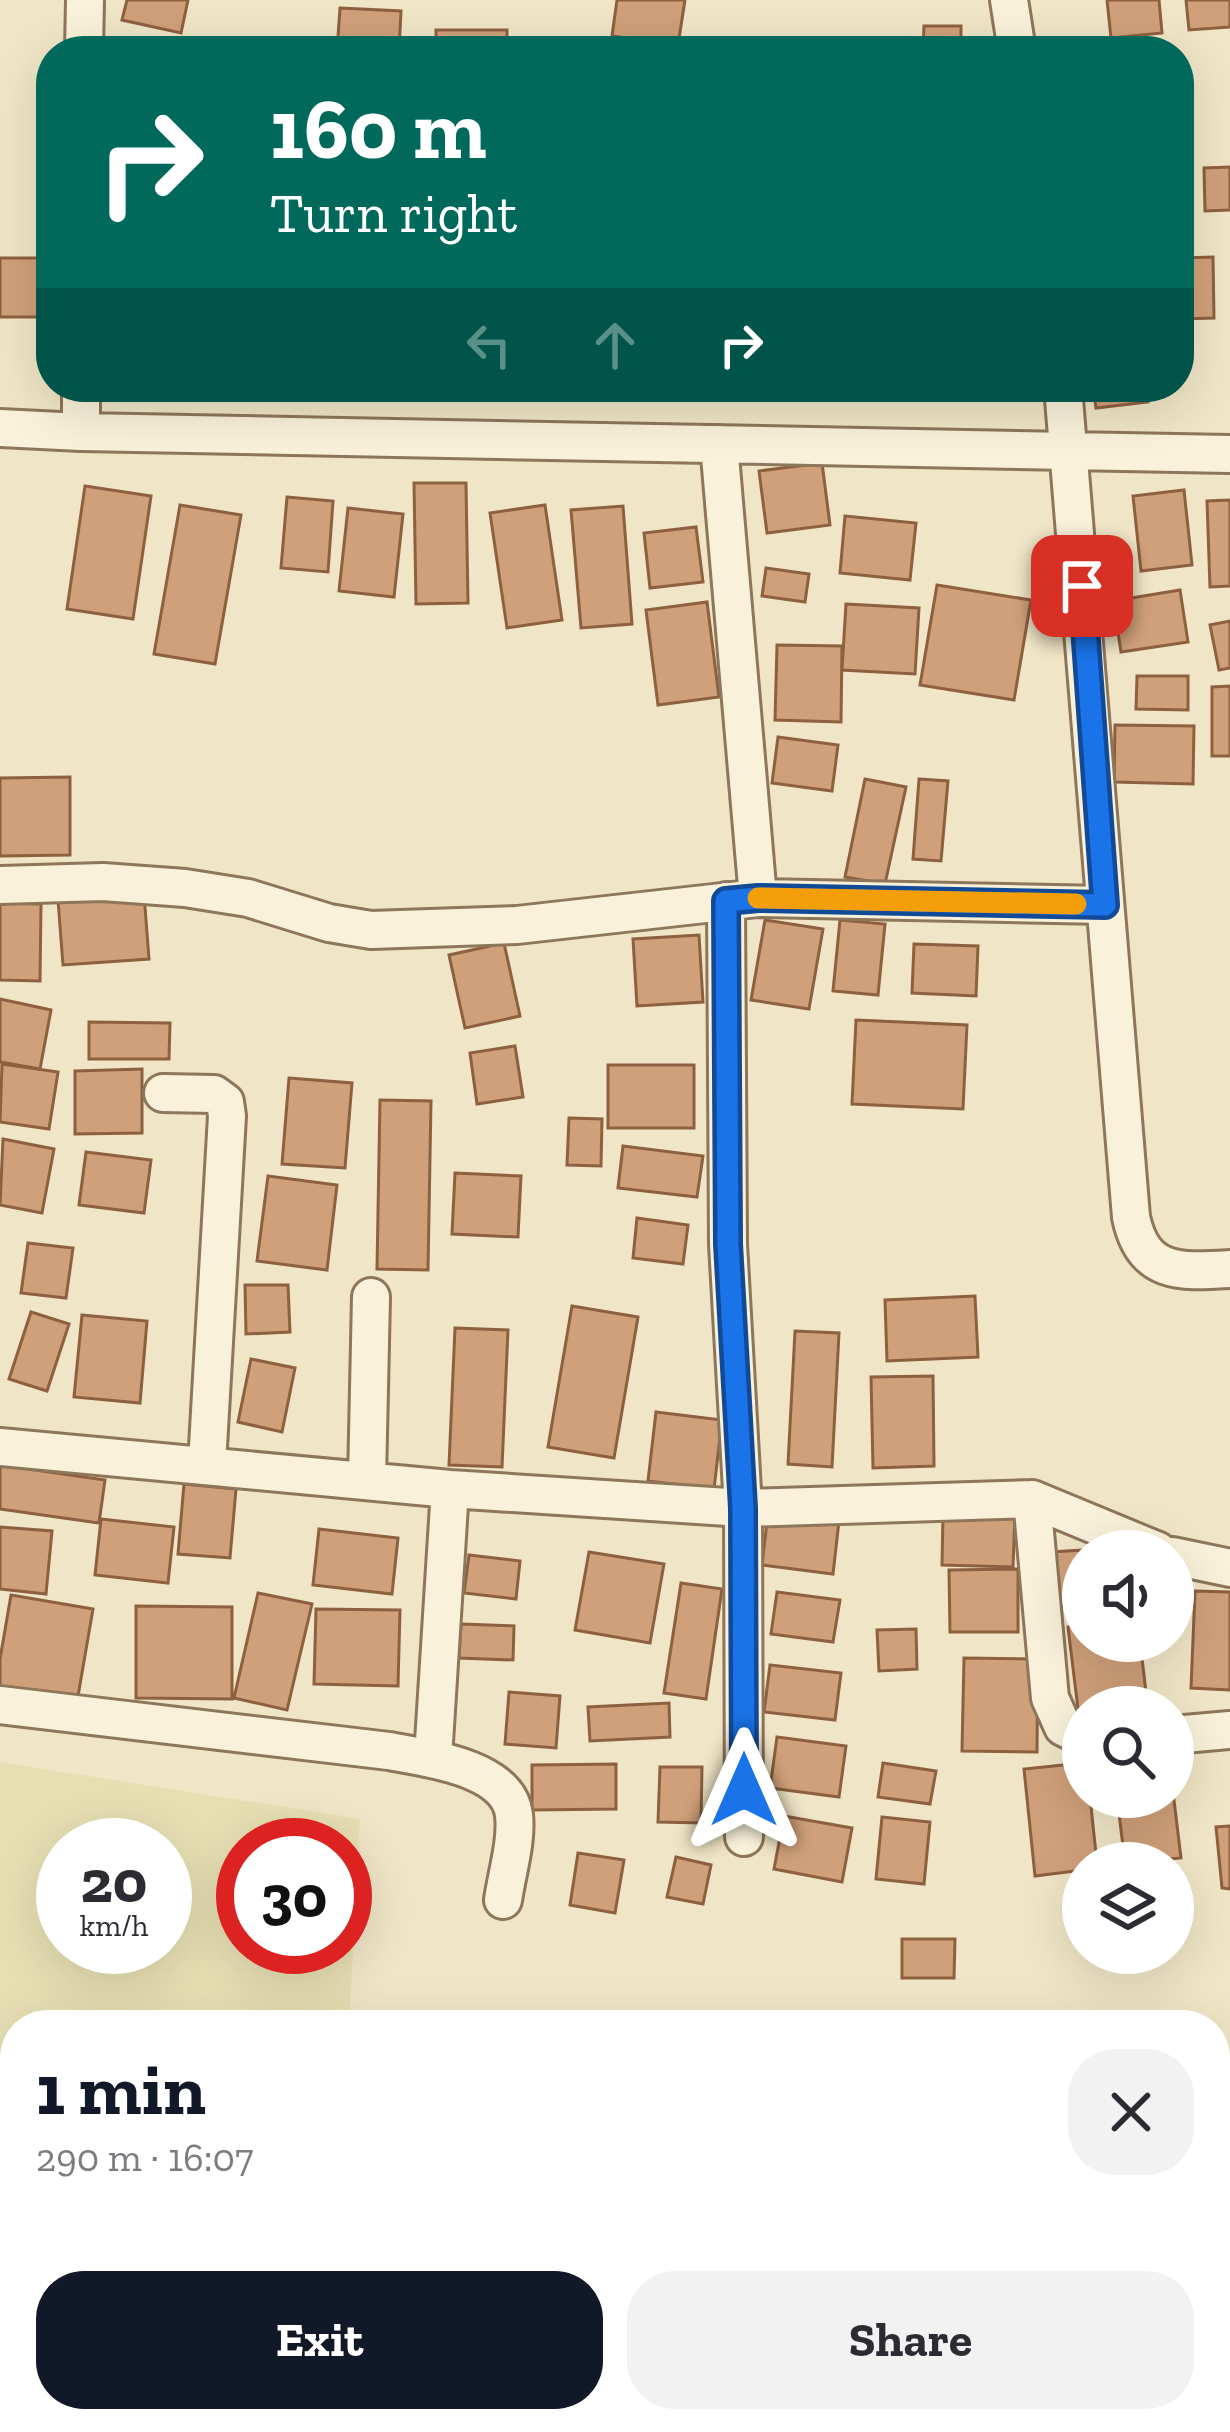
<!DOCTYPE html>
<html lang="en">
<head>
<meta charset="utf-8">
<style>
	body { margin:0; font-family:"Zilla Slab",serif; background:#f2f2f3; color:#2b2b33; height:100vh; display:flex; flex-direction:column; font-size:45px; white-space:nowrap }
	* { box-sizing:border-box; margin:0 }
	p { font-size:39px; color:#7c7c81 }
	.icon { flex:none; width:66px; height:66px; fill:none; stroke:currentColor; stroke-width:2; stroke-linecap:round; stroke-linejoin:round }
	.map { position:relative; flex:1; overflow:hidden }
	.sheet { position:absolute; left:0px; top:2010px; width:1230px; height:423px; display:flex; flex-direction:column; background:#fff; border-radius:48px 48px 0 0; box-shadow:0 12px 48px #0002 }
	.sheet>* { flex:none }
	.hud { position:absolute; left:36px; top:36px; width:1158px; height:366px; border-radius:48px; box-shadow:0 12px 48px #0002; background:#00695c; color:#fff; overflow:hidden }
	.fabs { position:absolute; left:1062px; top:1530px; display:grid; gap:24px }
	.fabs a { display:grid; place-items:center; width:132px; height:132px; border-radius:50%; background:#fff; box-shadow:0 12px 48px #0002; font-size:60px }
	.speed { position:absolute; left:36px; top:1818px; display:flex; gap:24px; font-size:60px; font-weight:700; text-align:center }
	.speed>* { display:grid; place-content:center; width:156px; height:156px; border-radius:50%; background:#fff; box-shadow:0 12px 48px #0002; line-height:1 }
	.speed small { font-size:30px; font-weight:400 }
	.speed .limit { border:18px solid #d22; background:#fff; color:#111 }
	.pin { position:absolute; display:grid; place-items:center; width:102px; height:102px; color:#fff; margin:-51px; border-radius:24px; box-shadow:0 6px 18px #0006 }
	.me { position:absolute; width:132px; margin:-66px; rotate:0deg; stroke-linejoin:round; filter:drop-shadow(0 0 9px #0008) }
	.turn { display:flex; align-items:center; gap:42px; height:252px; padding:0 36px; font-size:54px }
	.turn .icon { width:156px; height:156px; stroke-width:2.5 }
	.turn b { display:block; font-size:84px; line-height:102px }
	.lanes { display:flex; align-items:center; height:114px; padding:0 36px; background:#0003; justify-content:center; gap:60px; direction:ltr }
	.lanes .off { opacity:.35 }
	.round { display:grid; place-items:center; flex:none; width:126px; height:126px; border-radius:48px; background:#f2f2f3 }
	.head { display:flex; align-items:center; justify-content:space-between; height:204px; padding:0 36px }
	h1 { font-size:72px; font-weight:700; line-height:90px; color:#111827 }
	.primary-button { display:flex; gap:24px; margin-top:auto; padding:24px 36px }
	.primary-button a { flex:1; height:138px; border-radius:48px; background:#111827; color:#fff; font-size:48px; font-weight:700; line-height:138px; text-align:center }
	.primary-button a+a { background:#f2f2f3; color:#2b2b33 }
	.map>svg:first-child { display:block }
	.farmland { fill:#e7dfb2; fill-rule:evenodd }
	.building { fill:#d0a07a; stroke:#8d603f; stroke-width:3 }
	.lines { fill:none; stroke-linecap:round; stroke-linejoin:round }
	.street-casing { stroke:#8d765a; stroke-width:42 }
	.street { stroke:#faf1da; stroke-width:36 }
	.route-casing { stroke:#114b97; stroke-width:30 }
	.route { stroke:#1a73e8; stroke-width:21 }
	.slow { stroke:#f59e0b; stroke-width:21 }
</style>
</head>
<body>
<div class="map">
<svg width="1230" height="2432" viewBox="0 0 1230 2432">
	<rect width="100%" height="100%" fill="#f0e5c6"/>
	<path class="farmland" d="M0 1762 360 1819 349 2025H15V2418H1215V2098L1230 2102V2432H0ZM63 1845H165V1947H63ZM243 1845H345V1947H243Z"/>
	<path class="building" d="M127 0H188L181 33 122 20Z
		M617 0H685L678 45 612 36Z
		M1107 0H1159L1162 33 1111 38Z
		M1186 0H1230V27L1189 30Z
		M340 8 401 11 399 51H337Z
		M924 26H961V51H923Z
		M436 30H507V51H436Z
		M1230 167V210L1205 211 1204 168Z
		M1213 257 1214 318 1179 319V258Z
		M0 258H38V317H0Z
		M776 387H824V394L776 398Z
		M1093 387H1146L1148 402 1096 408Z
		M822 463 830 525 767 533 759 471Z
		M414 483H466L468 603 416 604Z
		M85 486 151 496 133 619 67 609Z
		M1184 490 1192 565 1141 571 1133 496Z
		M287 497 333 501 328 572 281 568Z
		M1230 500V586L1210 587 1207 501Z
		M180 505 241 515 215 664 154 654Z
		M545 505 562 620 507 628 490 513Z
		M623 506 632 624 581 628 571 510Z
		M348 508 403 514 394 597 339 591Z
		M845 516 916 523 910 580 840 573Z
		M696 527 703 582 650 588 644 533Z
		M766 568 809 574 805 602 762 596Z
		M937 585 1031 600 1014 700 920 685Z
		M1180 590 1188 642 1121 652 1113 601Z
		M707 602 719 697 658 705 646 610Z
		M846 604 919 608 915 674 842 670Z
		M1230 621V668L1219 670 1210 625Z
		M777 645 842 646 841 722 775 720Z
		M1137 676H1188V710L1136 709Z
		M1230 686V756H1212V687Z
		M1115 725 1194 726 1193 784 1114 782Z
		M778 737 838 745 832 791 772 783Z
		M70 777V855L0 856V778Z
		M865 779 906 787 885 884 845 877Z
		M919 779 948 781 941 861 913 859Z
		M144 894 149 959 63 965 58 900Z
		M0 903 41 904 40 981 0 980Z
		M765 920 823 929 809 1009 751 1000Z
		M840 920 885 924 878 995 833 991Z
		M699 935 703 1002 637 1006 633 939Z
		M504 943 520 1016 465 1028 449 955Z
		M914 944 978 946 976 996 912 993Z
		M0 999 51 1010 40 1069 0 1062Z
		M856 1020 967 1025 963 1109 852 1104Z
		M89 1022 170 1023 169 1059H89Z
		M515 1046 523 1097 477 1104 470 1053Z
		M2 1064 58 1072 49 1129 0 1122Z
		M608 1065H694V1128H608Z
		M142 1069V1133L75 1134V1071Z
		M289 1078 352 1083 345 1168 282 1164Z
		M380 1100 431 1101 428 1270 377 1269Z
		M569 1118 602 1119 601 1166 567 1165Z
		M3 1139 54 1149 42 1213 0 1205Z
		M623 1146 703 1156 697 1197 618 1188Z
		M86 1152 151 1160 144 1213 79 1205Z
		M455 1173 521 1176 518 1237 452 1234Z
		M268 1176 337 1185 327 1270 257 1261Z
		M637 1218 688 1225 683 1264 633 1258Z
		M28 1243 73 1248 66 1298 21 1293Z
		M245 1285H288L290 1332 246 1334Z
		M975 1296 978 1357 887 1361 885 1300Z
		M572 1306 638 1317 614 1458 548 1447Z
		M31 1312 69 1324 47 1391 9 1379Z
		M82 1315 147 1321 140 1403 74 1397Z
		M455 1328 508 1330 502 1467 449 1465Z
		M795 1331 839 1333 832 1467 788 1464Z
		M251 1359 295 1368 282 1432 238 1422Z
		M933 1376 934 1466 873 1468 871 1377Z
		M656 1412 722 1420 714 1489 648 1481Z
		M0 1465 105 1480 99 1523 0 1509Z
		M184 1484 236 1489 230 1558 178 1554Z
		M768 1513 839 1521 833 1574 762 1565Z
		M943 1514 1015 1516 1013 1567 942 1565Z
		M101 1519 174 1527 168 1583 95 1575Z
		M0 1527 52 1531 46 1594 0 1589Z
		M319 1529 398 1538 392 1594 313 1585Z
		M1117 1548 1083 1551V1605L1053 1607 1051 1552Z
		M589 1552 664 1564 650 1643 575 1630Z
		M469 1555 520 1561 516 1599 464 1593Z
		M1018 1569V1632H950L949 1570Z
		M681 1583 722 1589 706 1699 664 1693Z
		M1195 1591 1230 1592V1690L1191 1688Z
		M777 1592 840 1600 833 1642 771 1634Z
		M258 1593 312 1604 287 1710 234 1698Z
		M11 1595 93 1609 77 1702 0 1690V1659Z
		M136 1606 232 1607V1699L136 1698Z
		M316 1609 400 1610 398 1686 314 1684Z
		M461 1624 514 1626 513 1660 459 1658Z
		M1083 1625V1641H1140L1147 1701 1078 1709 1068 1627Z
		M916 1629 917 1669 879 1671 877 1630Z
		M964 1658 1038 1659 1037 1752 962 1751Z
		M770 1665 841 1673 835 1720 764 1712Z
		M509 1692 560 1696 556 1748 505 1744Z
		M669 1703 670 1737 590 1741 588 1707Z
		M777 1737 846 1746 839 1797 770 1788Z
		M883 1763 936 1771 930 1804 878 1797Z
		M1083 1763V1797H1090L1097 1863H1083V1870L1035 1876 1024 1769Z
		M616 1764V1809L532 1810V1765Z
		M660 1767H702L701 1823 658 1822Z
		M1173 1792 1181 1858 1125 1863 1117 1797H1173Z
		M784 1816 852 1828 842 1882 774 1869Z
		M882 1817 930 1822 924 1884 876 1879Z
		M1230 1826V1889L1222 1888 1216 1827Z
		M578 1853 624 1860 615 1913 570 1905Z
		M676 1857 711 1865 703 1904 667 1897Z
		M902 1939H955L954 1978H902Z"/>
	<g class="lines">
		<defs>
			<path id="street" d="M1009 0 1017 51
				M84 51 85 0
				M1063 387 1131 1217C1143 1275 1180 1272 1230 1269
				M0 428 81 432V387
				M81 432 1230 454
				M719 444 758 898
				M0 885 103 882 185 888 248 898 329 923 371 930 517 925 758 898 1105 905
				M726 901 728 1244 743 1508 744 1837
				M163 1093 214 1094 225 1102 227 1116 207 1464
				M0 1447 450 1489 743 1508 1032 1499 1158 1551
				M367 1480 371 1297
				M1032 1499 1050 1698 1063 1727 1083 1737
				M1173 1556 1230 1568
				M0 1705 389 1751C428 1758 509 1768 514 1815 517 1841 507 1873 503 1900
				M1173 1735 1230 1730
				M433 1758 450 1489"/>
		</defs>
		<use href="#street" class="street-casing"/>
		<use href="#street" class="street"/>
	</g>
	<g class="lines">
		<defs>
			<path id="route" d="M744 1790 743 1508 728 1244 726 901 758 898 1105 905 1082 586"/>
		</defs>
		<use href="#route" class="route-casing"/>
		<use href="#route" class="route"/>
		<path class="slow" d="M758 898 1076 904"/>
	</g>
</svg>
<div class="fabs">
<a><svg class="icon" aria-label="sound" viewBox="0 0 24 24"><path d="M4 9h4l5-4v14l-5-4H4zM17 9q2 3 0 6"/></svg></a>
<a><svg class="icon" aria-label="search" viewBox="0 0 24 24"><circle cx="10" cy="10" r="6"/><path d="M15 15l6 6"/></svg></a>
<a><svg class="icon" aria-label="layers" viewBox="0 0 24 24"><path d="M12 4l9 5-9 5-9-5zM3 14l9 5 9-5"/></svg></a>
</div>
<div class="speed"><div>20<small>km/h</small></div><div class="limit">30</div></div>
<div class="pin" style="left:1082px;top:586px;background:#d93025"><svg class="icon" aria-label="arrive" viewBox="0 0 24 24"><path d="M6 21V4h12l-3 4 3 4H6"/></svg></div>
<svg class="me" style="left:744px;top:1790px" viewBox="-20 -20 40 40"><path d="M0-17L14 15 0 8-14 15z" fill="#1a73e8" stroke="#fff" stroke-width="4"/></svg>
<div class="hud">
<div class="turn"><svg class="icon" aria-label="right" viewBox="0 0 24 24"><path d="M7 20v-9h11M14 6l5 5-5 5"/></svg><div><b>160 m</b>Turn right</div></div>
<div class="lanes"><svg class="icon off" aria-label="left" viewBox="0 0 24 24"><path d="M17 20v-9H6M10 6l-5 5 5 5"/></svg><svg class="icon off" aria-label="ahead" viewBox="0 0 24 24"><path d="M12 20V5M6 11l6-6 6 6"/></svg><svg class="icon" aria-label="right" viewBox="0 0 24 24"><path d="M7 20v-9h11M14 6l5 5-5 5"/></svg></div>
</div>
<section class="sheet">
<div class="head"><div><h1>1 min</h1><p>290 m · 16:07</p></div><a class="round"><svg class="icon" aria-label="close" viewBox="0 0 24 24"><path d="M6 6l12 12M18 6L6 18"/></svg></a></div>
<div class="primary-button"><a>Exit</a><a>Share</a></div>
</section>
</div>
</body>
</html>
